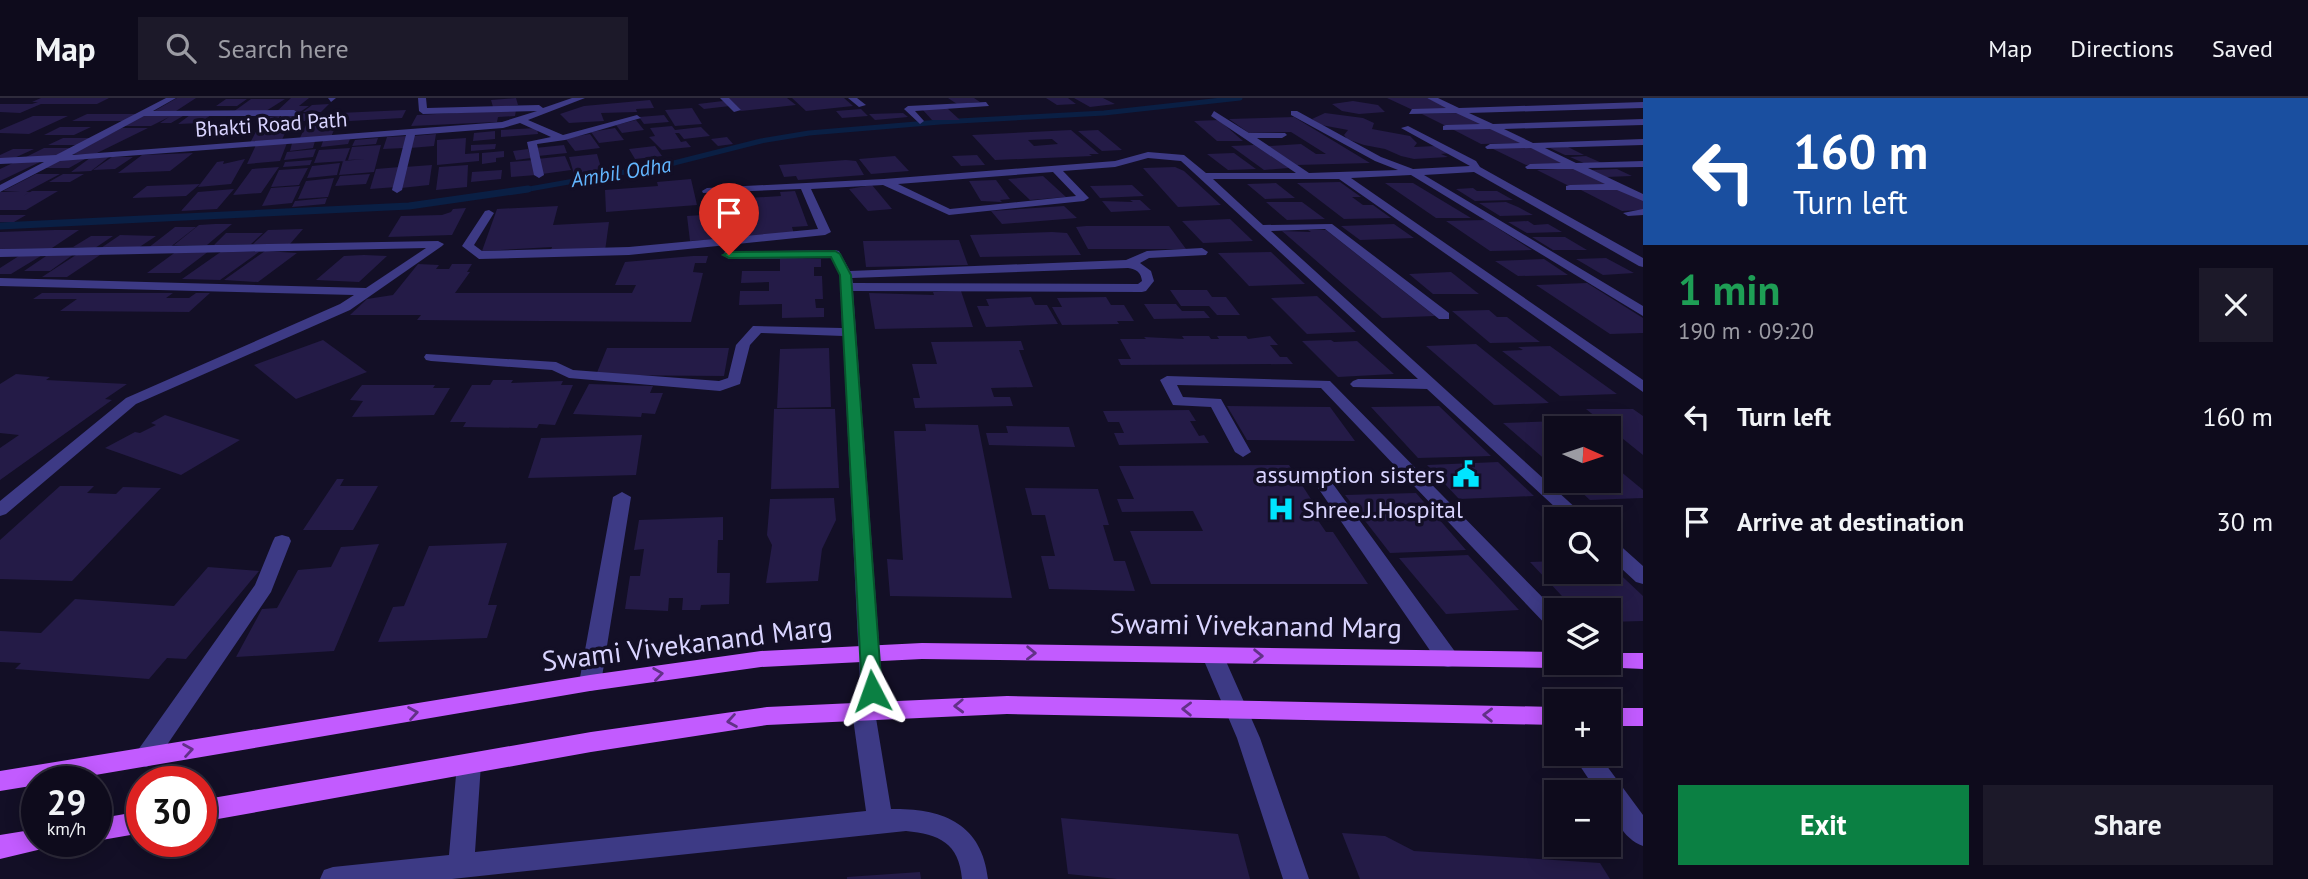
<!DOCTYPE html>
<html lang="en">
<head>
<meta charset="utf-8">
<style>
	body { margin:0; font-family:"PT Sans",sans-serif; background:#1c1929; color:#f1f3f6; height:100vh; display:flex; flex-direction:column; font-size:26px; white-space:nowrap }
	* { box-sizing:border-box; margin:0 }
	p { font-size:23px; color:#9b9ba3 }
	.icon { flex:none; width:38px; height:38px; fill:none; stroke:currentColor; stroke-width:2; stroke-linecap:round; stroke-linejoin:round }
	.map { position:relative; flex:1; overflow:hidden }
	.sheet { display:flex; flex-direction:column; background:#0e0b1c; width:665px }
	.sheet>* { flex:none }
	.banner { background:#1a4fa0; color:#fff; overflow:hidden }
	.needle { width:46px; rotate:93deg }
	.tools { position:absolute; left:1544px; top:318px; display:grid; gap:14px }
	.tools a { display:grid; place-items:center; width:77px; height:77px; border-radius:0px; background:#0e0b1c; box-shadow:0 4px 18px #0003,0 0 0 2px #2e2b3b; font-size:35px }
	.speed { position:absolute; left:21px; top:668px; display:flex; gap:14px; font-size:35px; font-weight:700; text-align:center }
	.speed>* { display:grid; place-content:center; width:91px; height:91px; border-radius:50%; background:#0e0b1c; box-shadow:0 4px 18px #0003,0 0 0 2px #2e2b3b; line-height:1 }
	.speed small { font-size:18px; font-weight:400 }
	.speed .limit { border:10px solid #d22; background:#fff; color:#111 }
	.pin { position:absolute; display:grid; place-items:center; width:60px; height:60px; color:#fff; margin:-72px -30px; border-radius:50% 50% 50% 0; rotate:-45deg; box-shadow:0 0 7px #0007 }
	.pin .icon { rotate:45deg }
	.me { position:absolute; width:77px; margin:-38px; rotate:356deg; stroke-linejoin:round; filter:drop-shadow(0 0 5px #0008) }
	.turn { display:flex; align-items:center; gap:24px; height:147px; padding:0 35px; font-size:32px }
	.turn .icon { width:91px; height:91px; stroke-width:2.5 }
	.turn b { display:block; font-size:49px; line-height:60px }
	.round { display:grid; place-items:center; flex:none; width:74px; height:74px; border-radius:0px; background:#1c1929 }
	.summary { display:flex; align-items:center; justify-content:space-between; height:119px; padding:0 35px }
	h1 { font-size:42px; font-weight:800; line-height:52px; color:#1e9e55 }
	.button { display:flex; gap:14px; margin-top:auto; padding:14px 35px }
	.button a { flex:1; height:80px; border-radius:0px; background:#0b8043; color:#fff; font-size:28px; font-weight:800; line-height:80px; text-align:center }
	.button a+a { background:#1c1929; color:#f1f3f6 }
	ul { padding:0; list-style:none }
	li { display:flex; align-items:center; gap:21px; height:105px; padding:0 35px }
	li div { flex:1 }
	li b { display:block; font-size:26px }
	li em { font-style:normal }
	header { display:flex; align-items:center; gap:42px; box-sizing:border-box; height:98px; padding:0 35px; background:#0e0b1c; border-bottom:2px solid #2e2b3b }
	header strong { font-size:33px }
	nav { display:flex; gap:38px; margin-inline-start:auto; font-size:24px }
	.search { width:490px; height:63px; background:#1c1929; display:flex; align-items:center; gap:18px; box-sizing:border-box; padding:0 24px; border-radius:0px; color:#9b9ba3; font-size:26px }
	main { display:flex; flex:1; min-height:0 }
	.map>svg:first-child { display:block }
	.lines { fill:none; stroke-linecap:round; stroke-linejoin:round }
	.stream-far1 { stroke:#0a1f44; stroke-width:5 }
	.stream { stroke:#0a1f44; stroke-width:7 }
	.building { fill:#241b47; fill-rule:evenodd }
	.minor { fill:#3d3a85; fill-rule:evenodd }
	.major { fill:#c25bff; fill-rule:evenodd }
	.oneway { stroke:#623188 }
	.route { fill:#0b8043; stroke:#07532c; stroke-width:2 }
	.labels { text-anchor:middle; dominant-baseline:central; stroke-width:7; stroke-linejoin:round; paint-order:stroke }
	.far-street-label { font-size:21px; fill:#d9d4ff; stroke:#130f26 }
	.far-water-label { font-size:21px; font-style:italic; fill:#62b6ff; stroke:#130f26 }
	.poi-label { font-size:24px; fill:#d9d4ff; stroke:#130f26; text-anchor:end }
	.near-street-label { font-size:28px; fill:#d9d4ff; stroke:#130f26 }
</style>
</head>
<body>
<header>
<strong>Map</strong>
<div class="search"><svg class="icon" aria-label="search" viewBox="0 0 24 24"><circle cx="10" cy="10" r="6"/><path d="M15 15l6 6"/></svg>Search here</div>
<nav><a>Map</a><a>Directions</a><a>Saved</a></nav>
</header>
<main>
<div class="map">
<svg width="1643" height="781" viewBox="0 0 1643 781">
	<rect width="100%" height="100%" fill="#130f26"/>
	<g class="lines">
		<path class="stream-far1" d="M518 93 670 66 761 43 809 35 940 24 1104 15 1240 0"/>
		<path class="stream" d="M0 128 409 108 528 91"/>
	</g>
	<path class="building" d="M41 0H109L97 6H41L20 15 0 14V6H32L38 4H32Z
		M177 0H196L173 15 149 16Z
		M291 0H309L299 8H309L300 14H276Z
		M516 0 518 7 493 9 491 2Z
		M728 0H787L796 7 741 13Z
		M792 0H844L853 8 806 13Z
		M948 0H974L980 4 957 6Z
		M1046 0H1068L1076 6 1057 7Z
		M1074 0H1103L1115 6 1090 9Z
		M1387 0H1427L1453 12 1415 13Z
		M226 1H247L237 8H216Z
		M251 1H285L266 13 233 14Z
		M650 2 654 10 636 11 637 14 601 15 604 23 569 25 560 16 584 8Z
		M723 3 730 8 704 11 698 6Z
		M1353 3 1378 7 1385 14 1359 16 1342 13 1332 6Z
		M329 6 321 14H303L312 7Z
		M692 10 702 26 675 28 665 12Z
		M947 10 960 22H932L922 11Z
		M861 11 868 18 842 20 836 13Z
		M406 12 402 20 333 24 339 15Z
		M516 12 515 18 498 19 497 24 411 28 417 17Z
		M310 15 305 23 277 25 282 17Z
		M903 15 908 19 875 22 869 16Z
		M1325 15 1363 20 1374 25 1372 31 1410 38 1417 45 1414 49 1436 48 1451 55 1441 56 1448 59 1414 61 1401 58 1385 51 1364 47 1347 41 1344 37 1348 32 1321 27 1312 21Z
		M1458 15 1485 27 1448 29 1422 16Z
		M87 16H138L125 23H72Z
		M144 17 183 18 171 25H160L169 19 151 28H122Z
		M190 17H211L200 25 178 26Z
		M664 17 669 24 644 26 639 19Z
		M33 18H68L29 36 0 35V32Z
		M280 18 274 26 260 27 266 19Z
		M1294 19 1370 65 1297 67 1268 48 1301 46 1316 56H1326L1291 34 1249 35 1229 21Z
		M636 22 644 32 622 35 616 27Z
		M1219 22 1243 43H1217L1194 23Z
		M337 25 331 39 299 42 306 27Z
		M288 28 282 42 250 45 258 30Z
		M672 28 675 32 701 29 710 38 684 41 679 35H675L681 44 686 43 691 49 662 52 649 39 655 38 650 30Z
		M60 29H91L74 37H44Z
		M122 30H148L93 57 70 56Z
		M537 30 538 36 501 39V32Z
		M615 30 624 42 599 45 591 34Z
		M1489 30 1521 45 1481 46 1452 31Z
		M1071 32 1099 56H1089L1092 58 995 62 972 37ZM1052 41 1058 46 1034 48 1028 42Z
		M1098 32 1122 52 1102 53 1078 33Z
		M495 33V41L473 43 474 35Z
		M436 36 434 48 410 50 413 38Z
		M590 36 600 50 575 53 565 40Z
		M407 38 404 50 383 51 387 39Z
		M727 39 733 46 718 48 711 41Z
		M63 40H94L79 47H48Z
		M378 40 376 46 352 48 355 42Z
		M466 40 465 56 479 55V63L437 67V42Z
		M350 41 348 46 321 49 323 43Z
		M315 43 313 50 290 53 292 45Z
		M287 45 280 63 247 66 256 47Z
		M496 46 495 51 471 53V47Z
		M381 47 374 74 339 77 343 63 365 61 348 62 352 49Z
		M564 47 567 55 538 58 535 50Z
		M1254 47 1289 70 1264 72 1231 48Z
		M655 48 662 58 635 61 629 51Z
		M1530 49 1567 66 1526 67 1491 50Z
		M1568 49 1584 57H1565L1550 50Z
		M44 50H72L54 59H26Z
		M350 50 345 63 314 65 319 52Z
		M13 51H34L12 61H0V57Z
		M316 51 313 59 284 62 287 54Z
		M528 51 531 60 516 62 513 53Z
		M504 53V59L496 60V64L482 66V55Z
		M193 55 170 73 118 75 142 57Z
		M1234 55 1256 71 1228 72 1207 56Z
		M597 56 602 73 574 76 569 59Z
		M977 57 985 67 961 68 952 58Z
		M565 58 571 72 542 76 537 61Z
		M895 58 909 73 871 76 859 61Z
		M1586 58 1602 65 1586 66 1570 59Z
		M109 59 91 73 71 74 90 60Z
		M112 59H133L115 71 93 72Z
		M55 61H85L69 70H38Z
		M245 61 231 86 198 89 217 64 224 63 223 66Z
		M312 62 310 67 283 69 285 64Z
		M534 62 536 77 511 79 510 64Z
		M846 62 856 63 864 77 798 82 796 78 784 79 779 67Z
		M15 64H40L0 83V71Z
		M340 65 337 77 307 80 312 68Z
		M432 67 429 87 401 90 405 69Z
		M468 67 467 89 436 92 439 69Z
		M279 69 261 95 233 97 252 71Z
		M400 69 396 89 370 91 376 71Z
		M1175 69 1184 73 1221 107 1178 109 1143 70Z
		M308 70 299 87 271 89 279 72Z
		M1576 70 1612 87 1571 89 1537 72Z
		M1617 71 1632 78 1606 79 1591 72Z
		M502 72 501 81 471 84 472 74Z
		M36 76H60L26 94H30L21 99 32 93H58L26 112H0V94H20L3 93Z
		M63 76H84L70 84H49Z
		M370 76 366 86 335 88 340 78Z
		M1043 78 1066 99 1030 102 1008 81Z
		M334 80 328 99 298 101 306 83Z
		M691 81 697 107 606 114 605 92 658 88 657 84Z
		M996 82 1010 101 1000 102 1002 104 981 103 969 83Z
		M1340 84 1361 99H1352L1363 107H1373L1391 120 1344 121 1297 85Z
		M1276 85 1295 100 1265 101 1247 86Z
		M1385 85H1413L1471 120H1436Z
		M200 86 186 98 132 100 147 88Z
		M872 87 892 111 868 113 849 91Z
		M1132 87 1144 98 1100 100 1090 88Z
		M300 88 292 105 262 108 271 90Z
		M1473 90 1477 93H1497L1513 102 1475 103 1456 91Z
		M234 91 217 111 181 113 198 94Z
		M1622 91 1643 101V112L1622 113 1581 92Z
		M795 93 808 128 792 129 794 136 690 143 687 118 733 115 729 97 747 96 748 100 781 98 780 94Z
		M327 100 325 106 292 109 295 103Z
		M1130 102H1140L1151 112 1111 114 1102 103 1133 104Z
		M1266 104H1302L1325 121 1287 122Z
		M1506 104 1518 109 1533 117 1500 118 1479 105Z
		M558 108 553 127 609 124 605 153 550 155 552 149 482 153 497 111Z
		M1064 108 1077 120 1002 126 991 113Z
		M466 110 452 137 388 139 401 118 442 117 451 114 453 111Z
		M0 117H26L14 124H0Z
		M1230 121 1253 143 1203 145 1182 123Z
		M1485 122 1532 152 1490 153 1446 123Z
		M1528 123 1534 127 1548 126 1562 134 1527 135 1508 124Z
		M215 126H232L207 147H174L199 127Z
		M1394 126 1414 140 1360 142 1341 128Z
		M1086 128H1169L1186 151H1088L1076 129Z
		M175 129H196L169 150H148Z
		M303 131 290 146H253L268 132Z
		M55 132H79L52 150 0 151V134Z
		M1308 132H1326L1435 218 1382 220 1282 133 1311 134Z
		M1052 134 1067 135 1081 157 980 159 970 137Z
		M226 135H263L251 146 214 147Z
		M120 137 156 138 138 150H101Z
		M91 138H113L95 150 73 149Z
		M1532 139H1565L1587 152H1553Z
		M959 142 968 167 866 169 863 143Z
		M177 153H209L180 175H147Z
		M222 153 259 154 220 182 182 181Z
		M265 153 297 155 258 184 224 182Z
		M1271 154 1305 186 1249 188 1218 155Z
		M79 155H103L67 179H42Z
		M22 156H44L11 176H0V170Z
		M49 156H74L50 173H24Z
		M344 158 364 157 387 158 359 184 316 182Z
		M693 158H708L706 165H695L693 174 703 175 691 224 417 222 421 217H350L367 201 393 197 418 166 439 167 436 171H449L452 166H472L467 174H470L455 195H632L636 187H615L625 164Z
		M1606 160 1634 175 1603 177 1576 161Z
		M780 161H821V169H814V178H822L823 201H815L816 210H824V219L782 220V206L739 207 740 193H769V184L741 185 742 173H780Z
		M1544 161 1568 177 1518 178 1495 163Z
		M1451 174 1479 196H1433L1409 176Z
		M1587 185 1643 220V235L1610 236 1536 187Z
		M1170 192H1207L1212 199H1226L1240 217H1217L1209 208H1181Z
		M961 193 973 229 875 231 869 195 934 197 933 194Z
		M42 195H173L166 200H189L196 195H210L189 214 60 213 77 201H33Z
		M1317 198 1356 234 1307 236 1271 200Z
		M1031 199 1035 207H1047L1058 226 986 229 977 208H989L986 201Z
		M1106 199 1111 207H1124L1134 223H1117L1119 226 1062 227 1052 209H1062L1057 200Z
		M1144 206H1176L1182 213H1204L1210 220 1154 221Z
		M1489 212 1497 219H1507L1540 244 1490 245 1452 213Z
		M1182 238H1209L1211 241H1219L1217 238H1246L1248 241 1270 238 1278 247H1270L1280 259H1287L1293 266 1121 267 1118 261H1131L1120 241H1146L1144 239 1184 241Z
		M323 242 367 274 296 301 254 267Z
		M1331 242 1334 244 1357 243 1394 276 1338 279 1302 243Z
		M1021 243 1024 252H1019L1033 289 991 290 994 299H1010L1013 308 915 310 913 300H920L912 266H937L931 244Z
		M1476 246 1549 305 1494 307 1426 248Z
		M1550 248 1617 296 1560 298 1502 253 1523 252 1518 249Z
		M607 250H729L724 278 596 277Z
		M829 250 831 309 777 310 780 251Z
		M16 276 50 279 46 282 127 286 105 301 112 302 0 382V350L19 337 0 335V286Z
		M493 282H513L511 285 563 283 561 287H573L555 327 539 326 537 330 463 329 466 324H450L472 287H490Z
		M589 286 653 288 650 295H663L655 316 642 315 641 319 573 316Z
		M362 287H435L433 290H450L434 317 352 319 363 303 350 302Z
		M1227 308 1330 309 1355 343 1247 342Z
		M1439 308 1491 358 1418 360 1371 309Z
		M774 311H835L839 390 771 391Z
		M1586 311H1633L1643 318V357Z
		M1189 312 1196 323H1190L1199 338 1204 337 1209 345 1119 347 1114 335H1124L1119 324H1108L1103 313Z
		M165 317 240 342 181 377 105 350 135 334 140 335 156 327 151 325Z
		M1559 323 1569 331H1556V371L1503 325Z
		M925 326 978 327 1012 500 890 498 887 461 903 462 894 333H926Z
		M1006 328 1069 329 1075 349 989 347 986 335H1008Z
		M642 337 636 377 528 380 541 340Z
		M1608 363 1643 392V400L1590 402 1569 383H1608Z
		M1498 364 1534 398 1459 401 1427 367Z
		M1289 367 1320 415H1313L1326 434H1333L1368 486H1151L1130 433H1203L1193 413 1122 414 1117 401H1134L1119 368Z
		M337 381H344L340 388H378L353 432H303Z
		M60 388H94L87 395 116 396 123 389 161 390 72 483 0 481V442Z
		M1025 390 1098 391 1109 427H1103L1114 463H1125L1135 493 1049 491 1041 458H1055L1045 417H1032Z
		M1416 395 1466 452 1390 455 1345 397Z
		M834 400 836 422 822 451 818 483 766 485 772 447 767 437 770 401Z
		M723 419V442H718L717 475H730L729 506 701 507 700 512H682L683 500H669L668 513 625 511 630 478H640L644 451 634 452 639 422Z
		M507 445 488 507H497L487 540 378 544 393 509 404 508 429 448Z
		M379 446 334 553 236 559 262 511 277 510 298 472 331 469 341 449Z
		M1468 457 1519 512 1446 516 1399 460Z
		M1556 463V474H1608V465L1643 498V523L1608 524V513H1576L1530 464Z
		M208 469 259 473 186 561 167 560 149 581 15 571 21 565 0 564V533L41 535 75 501 174 508Z
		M1061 720 1238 736 1250 781H1117L1068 776Z
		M1342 735 1385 738 1414 753 1600 765 1610 781H1360Z
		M920 774 921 781H847V779Z"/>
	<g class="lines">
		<path class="minor" d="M166 0H176L153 13 294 12 298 15 294 18H144L72 57 502 24 537 13 423 16 419 13 418 0H426L427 10 539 7 543 10 572 0H585L528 22 563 37 637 17 641 20 565 42 537 46 544 77 539 80 534 77 527 44 551 39 520 25 503 30 415 37 402 92 397 95 392 92 406 37 60 63 0 94V87L44 64 0 66V60L56 57Z
			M328 0H336L331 4Z
			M720 0H729L741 12 734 14Z
			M848 0H857L866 7 859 9Z
			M1427 0H1438L1459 10 1643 4V10L1469 15 1493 26 1643 21V27L1504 31 1533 45 1643 41V47L1545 50 1576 65 1643 63V69L1588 70 1643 96V103L1617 92H1566V88L1570 87 1605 86 1573 71H1527L1525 69 1530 66 1561 65 1531 50 1487 51 1485 49 1490 46 1520 45 1490 31 1443 32V28L1446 27 1480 26 1456 15 1409 16 1412 11 1446 10Z
			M986 4 989 8 915 13 924 23 920 26 904 11 908 8Z
			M1214 13 1249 35H1285L1287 37 1282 40H1257L1309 75 1398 72 1375 63 1291 17V13H1297L1381 59 1413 71 1470 68 1401 30 1408 28 1476 63 1480 69 1643 160V169L1639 168 1474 74 1424 77 1643 208V218L1411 77 1351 80 1643 282V294L1339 81H1213L1263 127 1332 126 1449 215V221H1439L1325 131 1271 133 1589 422H1569L1427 291 1353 289 1350 286 1353 283 1358 281H1418L1181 63 1148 60 1115 69 1063 73 1089 100 1084 103 949 117 883 87 811 91 831 134 825 137 629 157 479 161 462 148 485 113 489 112 494 115 474 147 482 153 629 149 818 131 801 91 703 95 702 93 707 90 884 81 1115 63 1148 54 1184 57 1206 75H1296L1211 18ZM1053 74 1076 98 950 111 898 86Z
			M1643 111V117L1628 118 1623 115Z
			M438 143 444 146 442 148 350 212 136 306 6 416 0 418V403L126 300 340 206 354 197 0 188V180L366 190 426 150 0 159V151Z
			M1202 150 1208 154 1206 157 1149 160 1140 165 1151 173 1154 183 1146 193 1142 194 853 193 884 612 881 618 876 620 891 711C942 710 982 725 988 781H962C959 745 939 736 906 733L452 781H320L324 772 333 769 449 757 457 666 460 659 469 656 478 659 481 666 475 754 866 713 852 613 855 607 861 605 843 238 761 235 750 247 740 286 720 293 569 280 552 272 431 263 426 262 424 259 426 256 556 264 573 272 719 283 728 280 736 247 753 228 842 230 840 177 831 160 729 161 723 157 725 154 835 152 839 153 850 173 1126 162 1147 153ZM1128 170C1136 171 1141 174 1142 183L1138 186 853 185 852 180Z
			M1167 278 1330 283 1556 513V532L1549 530 1321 290 1177 287 1183 299 1221 301 1251 354 1243 359 1235 354 1211 309 1173 307 1160 282Z
			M1327 385 1333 386 1456 555 1459 561 1456 567 1448 569 1440 567 1318 390Z
			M622 394 631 399 601 585 598 591 590 593 582 591 579 585 613 399Z
			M282 437 289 439 291 443 271 494 154 666 146 669 138 666 134 659 138 652 255 487 273 443 275 439Z
			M1608 441 1615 443 1643 468V486L1636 484 1608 458Z
			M1213 550 1221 552 1260 640 1309 781H1283L1237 640 1202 558 1205 552Z
			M1572 656H1598L1643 717V748C1624 742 1608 714 1608 695H1598Z"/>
		<path class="major" d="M922 545 1556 554V565H1565L1556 570 922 561 761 569 590 593 54 684H37V687L0 693V673L590 577 761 553Z
			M1608 555H1643V571L1600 569 1598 565H1608Z
			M1007 598 1556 609V627L1007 616 767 627 591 654 201 724V702L591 634 767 609Z
			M1608 610H1643V628H1608Z
			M142 713V735L96 743V721Z
			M37 731V744H49L46 750 0 761V737Z"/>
	</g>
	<defs><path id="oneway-chevron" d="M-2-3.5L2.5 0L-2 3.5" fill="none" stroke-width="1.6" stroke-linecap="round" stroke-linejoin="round" transform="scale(1.75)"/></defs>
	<g class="oneway">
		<use href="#oneway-chevron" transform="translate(1031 555) rotate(1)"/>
		<use href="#oneway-chevron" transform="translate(1258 558) rotate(1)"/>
		<use href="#oneway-chevron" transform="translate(658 576) rotate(-8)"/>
		<use href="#oneway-chevron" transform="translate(959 608) rotate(178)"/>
		<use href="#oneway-chevron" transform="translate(1187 611) rotate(-179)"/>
		<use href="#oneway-chevron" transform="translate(413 615) rotate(-9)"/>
		<use href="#oneway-chevron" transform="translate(1488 617) rotate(-179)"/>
		<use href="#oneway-chevron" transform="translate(732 623) rotate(171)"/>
		<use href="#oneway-chevron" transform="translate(188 652) rotate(-9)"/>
	</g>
	<path class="route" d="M835 153 840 156 851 177 882 593 879 599 872 601 865 599 862 593 840 177 831 159 729 160 723 157 729 154Z"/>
	<defs>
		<symbol id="civic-bare" viewBox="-9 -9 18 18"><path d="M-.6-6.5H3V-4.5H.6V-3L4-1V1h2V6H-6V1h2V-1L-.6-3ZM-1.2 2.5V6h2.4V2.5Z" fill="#00e5ff" stroke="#130f26" stroke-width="2.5" paint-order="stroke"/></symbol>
		<symbol id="hospital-bare" viewBox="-9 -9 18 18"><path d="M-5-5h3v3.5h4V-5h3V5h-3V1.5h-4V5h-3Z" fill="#00e5ff" stroke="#130f26" stroke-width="2.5" paint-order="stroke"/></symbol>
	</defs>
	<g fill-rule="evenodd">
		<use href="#civic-bare" x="1447" y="357" width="38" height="38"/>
		<use href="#hospital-bare" x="1262" y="392" width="38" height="38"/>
	</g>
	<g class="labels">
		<g class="far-street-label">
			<text transform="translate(271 26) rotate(-4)">Bhakti Road Path</text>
		</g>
		<g class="far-water-label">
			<text transform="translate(621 74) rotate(-9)">Ambil Odha</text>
		</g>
		<g class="poi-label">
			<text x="1445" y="376">assumption sisters</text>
			<text x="1302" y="411" text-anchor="start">Shree.J.Hospital</text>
		</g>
		<g class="near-street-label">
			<text transform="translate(1256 527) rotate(1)">Swami Vivekanand Marg</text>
			<text transform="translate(687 545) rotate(-7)">Swami Vivekanand Marg</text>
		</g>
	</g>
</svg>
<div class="tools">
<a><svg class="needle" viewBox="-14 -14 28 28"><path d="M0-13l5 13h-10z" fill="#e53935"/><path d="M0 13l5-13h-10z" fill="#9b9ba3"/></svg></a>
<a><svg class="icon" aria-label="search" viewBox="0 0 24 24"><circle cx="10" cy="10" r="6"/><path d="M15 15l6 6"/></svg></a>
<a><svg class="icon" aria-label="layers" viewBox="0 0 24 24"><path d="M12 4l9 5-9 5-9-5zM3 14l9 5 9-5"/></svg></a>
<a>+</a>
<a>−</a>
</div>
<div class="speed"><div>29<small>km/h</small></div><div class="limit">30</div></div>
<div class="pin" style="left:729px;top:157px;background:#d93025"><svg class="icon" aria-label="arrive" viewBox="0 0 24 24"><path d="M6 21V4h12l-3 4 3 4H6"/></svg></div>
<svg class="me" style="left:872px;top:593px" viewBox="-20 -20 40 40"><path d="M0-17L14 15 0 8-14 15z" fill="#0b8043" stroke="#fff" stroke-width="4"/></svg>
</div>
<section class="sheet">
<div class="banner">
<div class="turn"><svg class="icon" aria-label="left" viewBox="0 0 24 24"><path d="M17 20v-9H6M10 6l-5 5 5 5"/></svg><div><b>160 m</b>Turn left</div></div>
</div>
<div class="summary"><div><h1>1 min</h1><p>190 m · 09:20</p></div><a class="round"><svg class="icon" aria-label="close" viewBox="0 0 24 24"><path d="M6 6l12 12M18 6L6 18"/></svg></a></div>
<ul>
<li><svg class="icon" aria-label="left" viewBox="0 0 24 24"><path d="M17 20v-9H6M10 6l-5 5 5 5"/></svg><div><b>Turn left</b></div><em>160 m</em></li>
<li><svg class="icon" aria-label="arrive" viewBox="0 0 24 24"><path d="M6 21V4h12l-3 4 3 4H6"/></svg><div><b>Arrive at destination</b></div><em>30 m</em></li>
</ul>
<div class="button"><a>Exit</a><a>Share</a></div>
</section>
</main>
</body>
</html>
